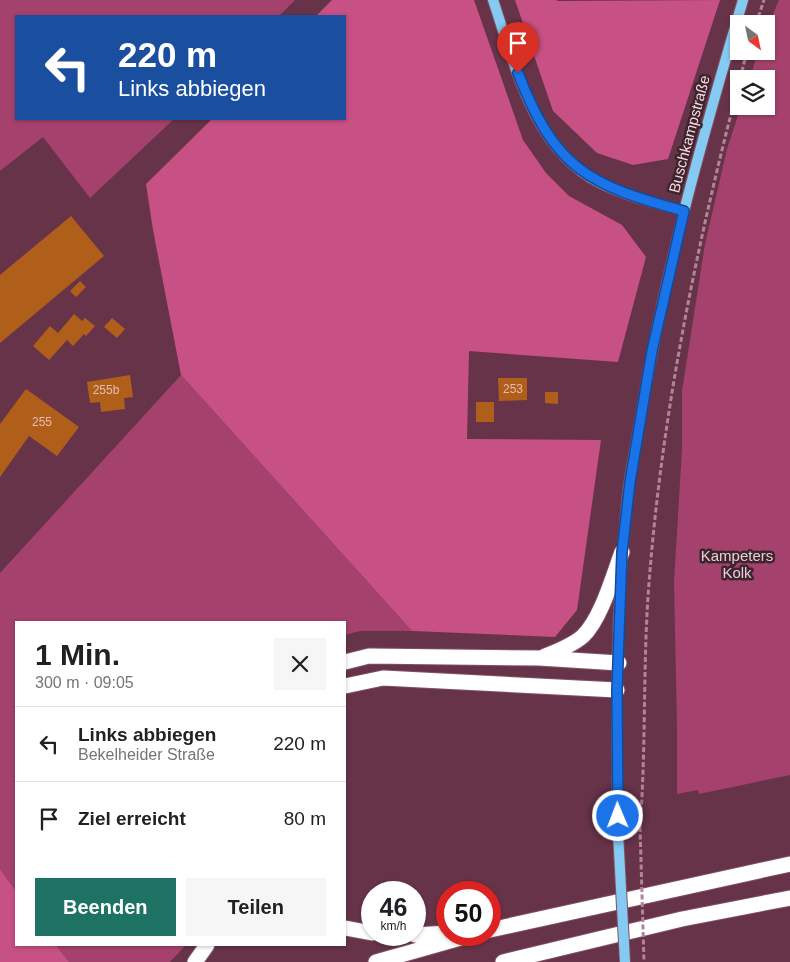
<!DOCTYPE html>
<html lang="de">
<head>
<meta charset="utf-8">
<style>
	body { margin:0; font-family:Arial,sans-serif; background:#f6f6f6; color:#202124; height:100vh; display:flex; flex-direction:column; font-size:19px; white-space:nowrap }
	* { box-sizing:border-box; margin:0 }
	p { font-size:16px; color:#757577 }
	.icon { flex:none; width:28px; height:28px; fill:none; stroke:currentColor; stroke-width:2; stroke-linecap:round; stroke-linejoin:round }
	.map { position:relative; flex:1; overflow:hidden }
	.details { position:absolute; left:15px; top:621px; width:331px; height:325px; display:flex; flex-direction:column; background:#fff; border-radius:0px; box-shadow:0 1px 4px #0004 }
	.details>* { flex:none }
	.banner { position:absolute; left:15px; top:15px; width:331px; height:105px; border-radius:0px; box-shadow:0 1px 4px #0004; background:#1a4fa0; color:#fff; overflow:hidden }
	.needle { width:32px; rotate:147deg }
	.tools { position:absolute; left:730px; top:15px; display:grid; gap:10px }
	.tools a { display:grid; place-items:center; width:45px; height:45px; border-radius:0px; background:#fff; box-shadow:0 1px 4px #0004; font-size:25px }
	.speed { position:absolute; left:361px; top:881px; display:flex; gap:10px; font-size:25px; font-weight:700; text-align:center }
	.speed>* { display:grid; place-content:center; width:65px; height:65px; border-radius:50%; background:#fff; box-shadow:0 1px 4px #0004; line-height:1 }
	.speed small { font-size:12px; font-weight:400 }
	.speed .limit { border:8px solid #d22; background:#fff; color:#111 }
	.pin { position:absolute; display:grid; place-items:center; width:42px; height:42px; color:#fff; margin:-51px -21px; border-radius:50% 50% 50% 0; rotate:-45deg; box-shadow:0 0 5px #0007 }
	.pin .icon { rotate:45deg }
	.me { position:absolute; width:55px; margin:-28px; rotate:359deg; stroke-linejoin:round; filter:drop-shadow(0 0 4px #0008) }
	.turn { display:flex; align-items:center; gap:18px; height:105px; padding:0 20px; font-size:22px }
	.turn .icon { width:65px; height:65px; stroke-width:2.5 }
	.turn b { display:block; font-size:35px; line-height:42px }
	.round { display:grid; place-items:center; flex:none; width:52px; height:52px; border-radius:0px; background:#f6f6f6 }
	.overview { display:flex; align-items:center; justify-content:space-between; height:85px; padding:0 20px }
	h1 { font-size:30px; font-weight:700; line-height:38px }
	.button { display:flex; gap:10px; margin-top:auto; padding:10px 20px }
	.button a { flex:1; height:58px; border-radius:0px; background:#1d7264; color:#fff; font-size:20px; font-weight:700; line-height:58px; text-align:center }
	.button a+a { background:#f6f6f6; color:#202124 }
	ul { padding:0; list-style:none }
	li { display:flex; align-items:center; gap:15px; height:75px; padding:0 20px; border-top:1px solid #e0e0e0 }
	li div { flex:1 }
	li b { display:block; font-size:19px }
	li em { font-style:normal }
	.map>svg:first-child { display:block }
	.green { fill:#a4416d }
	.forest { fill:#c75085 }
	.building { fill:#b05f1b }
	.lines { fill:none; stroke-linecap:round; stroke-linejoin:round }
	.secondary-casing { stroke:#815165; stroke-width:12 }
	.highway-casing { stroke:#815165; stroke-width:17 }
	.path { stroke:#b08596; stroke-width:3; stroke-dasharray:5 2.5; stroke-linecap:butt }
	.secondary { stroke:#84caf2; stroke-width:10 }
	.highway { stroke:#fff; stroke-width:15 }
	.secondary-bridge-casing { stroke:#815165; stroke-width:12; stroke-linecap:butt }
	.path-bridge { stroke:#b08596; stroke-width:3; stroke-dasharray:5 2.5; stroke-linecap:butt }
	.secondary-bridge { stroke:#84caf2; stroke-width:10 }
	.route-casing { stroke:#114b97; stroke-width:12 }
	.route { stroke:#1a73e8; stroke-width:9 }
	.labels { text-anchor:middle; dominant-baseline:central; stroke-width:5; stroke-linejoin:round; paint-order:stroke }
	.number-label { font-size:12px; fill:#e7bab1 }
	.street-label { font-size:15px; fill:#f9d8e3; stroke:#3d252e }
	.park-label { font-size:15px; fill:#ecccd7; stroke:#3d252e }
</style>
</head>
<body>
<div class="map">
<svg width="790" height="962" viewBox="0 0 790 962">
	<rect width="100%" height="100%" fill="#673349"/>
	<path class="green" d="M0 0H295L279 16H16V119H174L90 198 43 137 0 171Z
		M779 0H790V775L699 794 698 790 677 794V728L674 582 682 449V391L705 244 727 149 741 106H766V79H750L758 51H766V30Z
		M181 375 412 631H360L345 635V622H16V891L0 869V573Z
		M56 945H186L170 962H69Z"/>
	<path class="forest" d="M332 0H474L523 140 546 173 569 196 622 225 646 257 618 362 469 351 467 439 601 440 577 610 555 637 412 631 181 375 153 230 146 184 212 119H345V16H316Z
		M515 0H557V1L720 0 668 159 633 165 597 153 553 111Z
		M0 869 16 891V945H56L69 962H0Z"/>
	<path class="building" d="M71 216 104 256 0 343V275Z
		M80 281 86 287 76 297 70 291Z
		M74 314 82 321 85 318 95 326 86 336 84 334 73 346 67 340 49 360 33 346 50 326 58 333Z
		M112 318 125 329 117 338 104 327Z
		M130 375 133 397 124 398 125 409 101 412 100 402 90 403 87 382Z
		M498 378H527V400L499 401Z
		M26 389 79 427 57 456 29 436 0 477V424Z
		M545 392H558V404L545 403Z
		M476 402H494V422H476Z"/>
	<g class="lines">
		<defs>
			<path id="secondary" d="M493 0C515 65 533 149 600 183 626 196 656 203 684 211
				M618 833C616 717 615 600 629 484 633 459 638 434 642 409 665 270 703 135 743 0"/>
			<path id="highway" d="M545 656C558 651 573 645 583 636 601 619 613 576 622 552
				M345 662 369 656 539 658 619 663
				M345 686 383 678 617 690
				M345 928 372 933
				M490 930 790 864
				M415 935 448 933
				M195 962 207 945
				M376 962 471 935
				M503 962 682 919 790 898"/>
		</defs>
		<use href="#secondary" class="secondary-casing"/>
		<use href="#highway" class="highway-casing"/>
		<path class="path" d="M756 24 764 0
			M740 79 747 51
			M640 827C646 751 643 673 648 597 660 423 695 251 739 83"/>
		<use href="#secondary" class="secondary"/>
		<use href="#highway" class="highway"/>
		<defs>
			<path id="secondary-bridge" d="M618 833 625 962"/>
		</defs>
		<use href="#secondary-bridge" class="secondary-bridge-casing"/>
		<path class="path-bridge" d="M640 827 644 962"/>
		<use href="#secondary-bridge" class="secondary-bridge"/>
	</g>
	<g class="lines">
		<defs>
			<path id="route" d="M518 73C555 169 588 185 684 211L652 351 630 482 622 552 617 690 618 816"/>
		</defs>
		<use href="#route" class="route-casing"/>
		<use href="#route" class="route"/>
	</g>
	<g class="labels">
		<g class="number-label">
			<text x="513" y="389">253</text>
			<text x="106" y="390">255b</text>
			<text x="42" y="422">255</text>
		</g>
		<g class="street-label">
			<text transform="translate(689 134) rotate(-75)">Buschkampstraße</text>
		</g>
		<g class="park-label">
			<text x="737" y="555">Kampeters<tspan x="737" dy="17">Kolk</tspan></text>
		</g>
	</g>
</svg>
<div class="tools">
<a><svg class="needle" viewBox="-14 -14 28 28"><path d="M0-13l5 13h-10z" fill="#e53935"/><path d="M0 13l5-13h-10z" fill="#757577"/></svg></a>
<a><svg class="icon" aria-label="layers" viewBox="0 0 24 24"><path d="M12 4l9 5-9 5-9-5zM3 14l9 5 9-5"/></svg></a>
</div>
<div class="speed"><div>46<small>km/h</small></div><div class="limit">50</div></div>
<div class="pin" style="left:518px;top:73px;background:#d93025"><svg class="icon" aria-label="arrive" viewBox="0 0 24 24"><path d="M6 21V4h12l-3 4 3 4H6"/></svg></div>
<svg class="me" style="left:618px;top:816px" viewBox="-20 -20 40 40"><circle r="17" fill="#1a73e8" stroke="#fff" stroke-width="3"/><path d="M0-11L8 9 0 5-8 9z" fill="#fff"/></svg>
<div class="banner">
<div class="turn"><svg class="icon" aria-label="left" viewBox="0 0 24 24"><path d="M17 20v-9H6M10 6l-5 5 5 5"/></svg><div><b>220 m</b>Links abbiegen</div></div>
</div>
<section class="details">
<div class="overview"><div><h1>1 Min.</h1><p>300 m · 09:05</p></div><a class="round"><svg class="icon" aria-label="close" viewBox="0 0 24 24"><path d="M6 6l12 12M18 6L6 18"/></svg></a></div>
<ul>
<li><svg class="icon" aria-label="left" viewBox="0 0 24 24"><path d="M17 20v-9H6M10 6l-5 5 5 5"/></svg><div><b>Links abbiegen</b><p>Bekelheider Straße</p></div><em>220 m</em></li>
<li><svg class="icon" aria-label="arrive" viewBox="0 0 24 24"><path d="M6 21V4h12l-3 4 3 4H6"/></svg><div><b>Ziel erreicht</b></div><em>80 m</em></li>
</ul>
<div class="button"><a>Beenden</a><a>Teilen</a></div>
</section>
</div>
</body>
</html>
